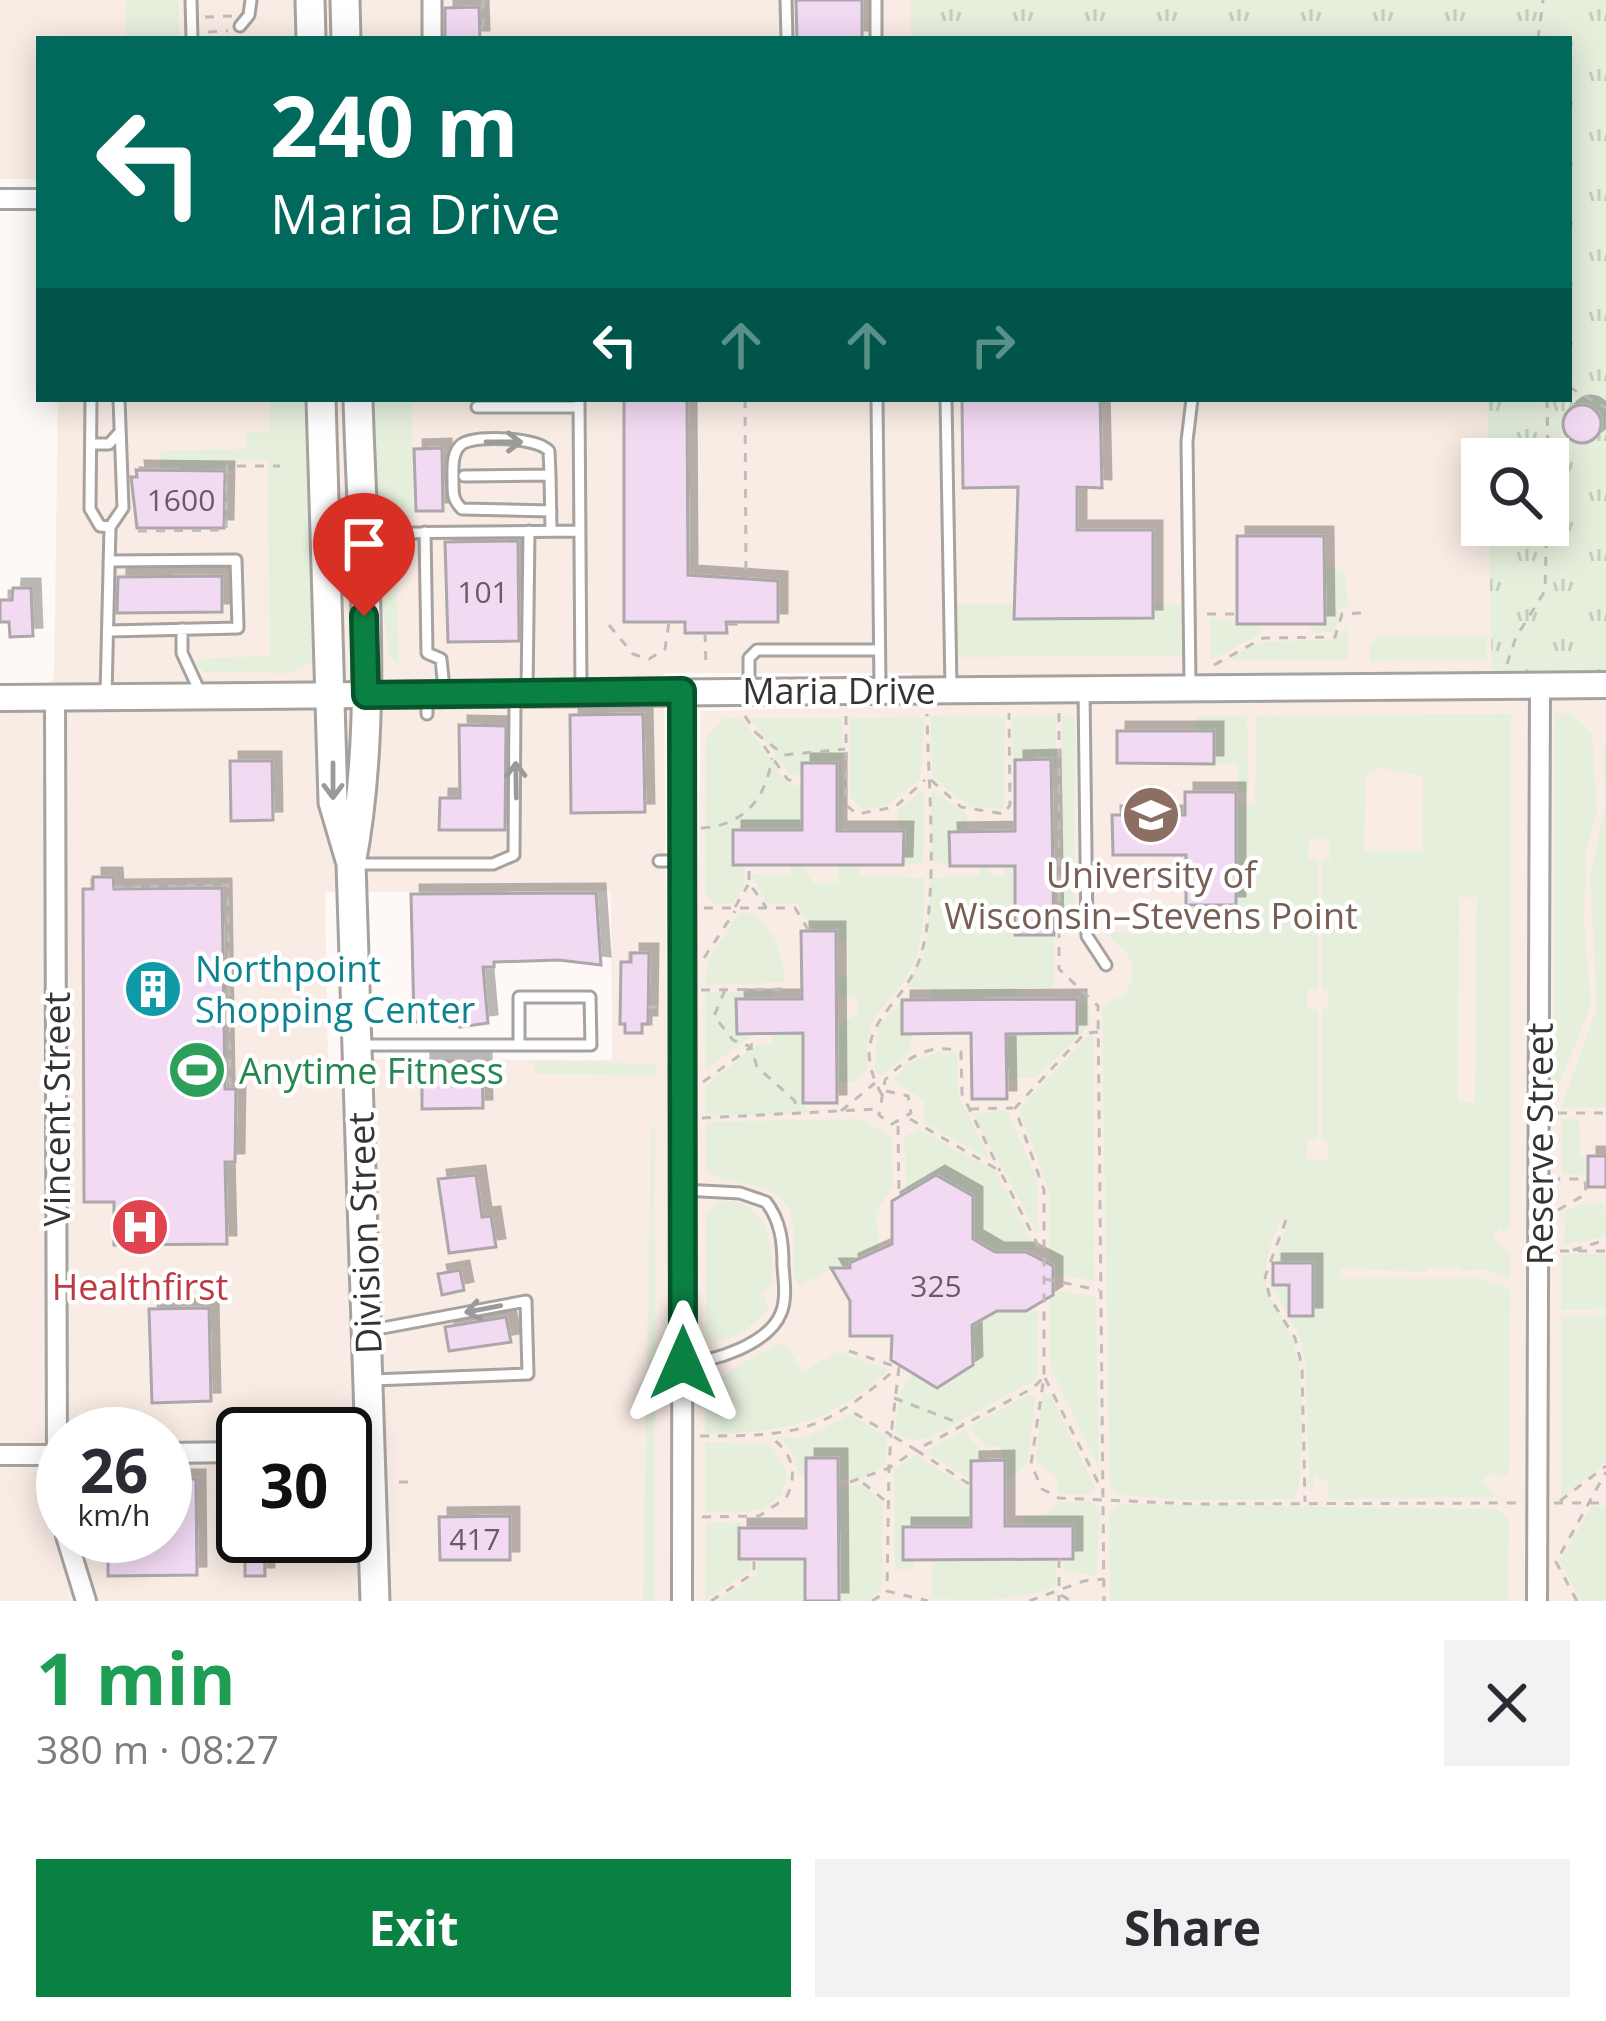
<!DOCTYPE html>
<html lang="en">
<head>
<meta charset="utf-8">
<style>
	body { margin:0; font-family:"Open Sans",sans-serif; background:#f2f2f3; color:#2b2b33; height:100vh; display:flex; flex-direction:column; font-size:45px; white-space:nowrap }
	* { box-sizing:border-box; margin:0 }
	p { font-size:39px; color:#7c7c81 }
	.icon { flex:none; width:66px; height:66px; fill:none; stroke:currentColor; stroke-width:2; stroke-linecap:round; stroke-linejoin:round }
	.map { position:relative; height:1601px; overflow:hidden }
	.side { display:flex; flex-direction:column; background:#fff; flex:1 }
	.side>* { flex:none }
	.hud { position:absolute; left:36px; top:36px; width:1536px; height:366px; border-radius:0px; box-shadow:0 6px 30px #0003; background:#00695c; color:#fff; overflow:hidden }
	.tools { position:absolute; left:1461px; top:438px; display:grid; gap:24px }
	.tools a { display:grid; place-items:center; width:108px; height:108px; border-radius:0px; background:#fff; box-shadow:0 6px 30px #0003; font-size:60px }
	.speed { position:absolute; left:36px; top:1407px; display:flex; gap:24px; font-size:60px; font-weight:700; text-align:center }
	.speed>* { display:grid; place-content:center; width:156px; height:156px; border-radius:50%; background:#fff; box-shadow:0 6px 30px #0003; line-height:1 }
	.speed small { font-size:30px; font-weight:400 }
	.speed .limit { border:6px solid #111; border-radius:18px; background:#fff; color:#111 }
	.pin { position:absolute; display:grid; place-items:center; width:102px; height:102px; color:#fff; margin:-123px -51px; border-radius:50% 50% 50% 0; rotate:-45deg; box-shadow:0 0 12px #0007 }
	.pin .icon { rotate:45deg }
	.me { position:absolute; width:132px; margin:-66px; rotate:0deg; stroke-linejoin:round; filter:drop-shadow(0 0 9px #0008) }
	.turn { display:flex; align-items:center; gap:42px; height:252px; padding:0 36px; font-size:54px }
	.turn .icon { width:156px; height:156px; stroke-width:2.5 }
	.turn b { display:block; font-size:84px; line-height:102px }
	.lanes { display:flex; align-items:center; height:114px; padding:0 36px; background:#0003; justify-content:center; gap:60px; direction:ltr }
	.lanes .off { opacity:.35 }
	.round { display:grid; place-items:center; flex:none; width:126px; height:126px; border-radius:0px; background:#f2f2f3 }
	.overview { display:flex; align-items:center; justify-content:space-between; height:204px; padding:0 36px }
	h1 { font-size:72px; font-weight:700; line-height:90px; color:#1e9e55 }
	.cta { display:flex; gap:24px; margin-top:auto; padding:24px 36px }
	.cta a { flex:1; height:138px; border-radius:0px; background:#0b8043; color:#fff; font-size:48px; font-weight:700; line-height:138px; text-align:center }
	.cta a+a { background:#f2f2f3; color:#2b2b33 }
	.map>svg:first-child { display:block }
	.built { fill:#f8ece4; fill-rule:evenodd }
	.green { fill:#e5efdc; fill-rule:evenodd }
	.park { fill:url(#park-tufts) }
	.building { fill:#f2daf3; stroke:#aba7ab; stroke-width:3; filter:url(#shadow) }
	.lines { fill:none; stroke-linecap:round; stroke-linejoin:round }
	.service-casing { stroke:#a6a29f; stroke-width:15 }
	.minor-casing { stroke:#a6a29f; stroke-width:24 }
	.tertiary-casing { stroke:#a6a29f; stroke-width:30 }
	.secondary-casing { stroke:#a6a29f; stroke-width:33 }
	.path { stroke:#c0bcba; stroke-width:3; stroke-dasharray:9 9; stroke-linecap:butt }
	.service { stroke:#fff; stroke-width:9 }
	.minor { stroke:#fff; stroke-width:18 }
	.tertiary { stroke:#fff; stroke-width:24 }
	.secondary { stroke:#fff; stroke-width:27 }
	.oneway { stroke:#9a9a98 }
	.route-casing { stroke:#07532c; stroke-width:30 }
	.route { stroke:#0b8043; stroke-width:21 }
	.labels { text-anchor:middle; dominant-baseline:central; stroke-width:9; stroke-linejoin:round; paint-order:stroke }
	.number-label { font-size:30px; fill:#645e62 }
	.street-label { font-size:36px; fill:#353432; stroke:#fff }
	.education-label { font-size:36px; fill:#785e54; stroke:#fff }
	.culture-label { font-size:36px; fill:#0d838f; stroke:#fff; text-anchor:start }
	.leisure-label { font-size:36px; fill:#27864d; stroke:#fff; text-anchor:start }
	.health-label { font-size:36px; fill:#be3a42; stroke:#fff }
</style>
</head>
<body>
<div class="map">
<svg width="1606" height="1601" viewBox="0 0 1606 1601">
	<defs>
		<pattern id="park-tufts" width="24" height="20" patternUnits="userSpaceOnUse" patternTransform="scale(3)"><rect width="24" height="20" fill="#e5efdc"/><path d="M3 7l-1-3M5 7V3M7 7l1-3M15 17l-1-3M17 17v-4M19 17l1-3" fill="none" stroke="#c5cebd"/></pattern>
		<filter id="shadow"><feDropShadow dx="9" dy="-9" stdDeviation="0" flood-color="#0004"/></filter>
	</defs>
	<rect width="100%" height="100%" fill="#fef9f6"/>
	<path class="built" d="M0 0H1606V1601H0V710L38 709 54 677 58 399H1569V39H39V179H0ZM1482 459H1548V525H1482ZM664 673H912L911 706 701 711 695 1064 667 1063ZM611 891 612 1060 328 1059 325 892ZM63 1434H165V1536H63ZM243 1434H345V1536H243Z"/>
	<path class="green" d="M126 0H179V39H126Z
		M270 399H310L315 661 288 673 204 672 195 663 199 659 270 656 268 460 235 459 234 469 160 470 159 451 246 449 247 432 270 431Z
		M373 399H412L413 519C401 524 387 522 378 512Z
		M395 550 399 664 397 665 389 654 378 567 381 556Z
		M1324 566 1345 572 1348 606 1338 609 1336 632 1313 633 1309 624 1325 623Z
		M956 604H1014L1015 619 1152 618 1153 604 1181 605 1182 656 956 657Z
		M1346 617 1349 660H1226L1260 642 1333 640 1346 629Z
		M1210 618 1260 624V634L1211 660Z
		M1378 637H1487V661H1370V646Z
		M1555 713H1571L1592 734 1597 813 1586 849 1584 923 1591 1005 1554 1097Z
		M1511 714 1510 1227 1505 1232 1499 1228 1493 1237 1510 1255V1279L1484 1269 1461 1271 1460 1267H1427L1426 1272 1340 1268 1341 1279H1483L1510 1289 1509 1473 1504 1477 1491 1472 1482 1482 1500 1497 1328 1499 1329 1483 1314 1474 1313 1493 1310 1490 1305 1358 1297 1330 1269 1282 1288 1220 1280 1221C1241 1310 1289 1293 1299 1367 1305 1407 1301 1448 1299 1488L1292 1499 1187 1500 1116 1494 1110 1485 1102 1007 1126 994C1142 963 1127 950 1103 932L1144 933 1145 914H1185L1186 905 1236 904V805L1255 804 1256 716ZM1382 768 1423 776 1422 851H1364L1366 773ZM1309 839H1329L1330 860H1322V989H1328V1008L1322 1009V1139L1329 1140 1328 1161 1307 1159V1140L1318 1139V1010L1307 1009V989H1318V860H1308ZM1459 897H1477L1475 1103 1458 1102ZM1273 1263H1312V1316H1289V1285H1273Z
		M930 716 1005 717 1003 809 971 807 933 778Z
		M1196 716H1247L1248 792H1238V764H1214V732L1196 731Z
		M924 717 920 779 885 807 863 809 850 797V718Z
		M1012 717H1056V770L1051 759 1015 760V832Z
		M1062 717H1075L1074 915H1062Z
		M724 718 742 719 788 785H802V830L733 831V864L744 865V886L732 904 712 903 705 893 706 738Z
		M750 718H842V831H837V764L803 763 802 775H789Z
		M1603 741 1606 743V1107L1561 1108 1597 1008 1590 878 1605 807Z
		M924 789 923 863 903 865 897 811Z
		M932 789 967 815V832H949L950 866 931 860Z
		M791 865H802L813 883H838V865H859V876L924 878C923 907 925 939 913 965 888 1017 865 999 867 1068L854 1082H837V1026L858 1013V997H837V977L848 976V941L836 940V931H813L798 904H767L752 875H790Z
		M980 866H990L991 876H1005L1006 866H1015L1054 935V988H1017V999L931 1000V988H906L926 951 931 878 980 876Z
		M740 912C771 914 785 956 784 982L705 985 708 960Z
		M770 992 777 999 737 1000V1033L749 1038 705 1070V993Z
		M1077 999 1090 1005 1091 1024 1036 1077 1006 1080V1034L1076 1033Z
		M902 1000V1033H911V1052L882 1076 875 1072 877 1028Z
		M773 1033H803V1105L811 1113 705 1115V1087L756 1045 773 1044Z
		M1090 1034H1093L1094 1281 1049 1272V1191L1019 1109Z
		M938 1052 957 1054 958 1095 990 1160 925 1123 924 1100 893 1081 907 1064Z
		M534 1061 656 1064 655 1075 534 1074Z
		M1007 1110 1037 1180 1038 1234 973 1114Z
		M861 1119 892 1137 893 1184 876 1214 880 1250 850 1263V1268H833L799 1286C783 1259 808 1220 777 1195 757 1180 727 1186 706 1170V1122Z
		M1561 1119H1579L1580 1157 1588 1158V1176L1562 1173Z
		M651 1128H655V1601H643Z
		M918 1129 995 1171 1037 1250 1000 1255 973 1239V1196L936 1175 907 1192 904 1138Z
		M722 1201C770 1201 773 1246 772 1284L762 1293 769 1308C755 1325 735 1339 713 1342L706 1339V1213Z
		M1605 1203 1606 1236 1563 1245 1566 1219 1560 1215 1581 1204Z
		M1562 1254H1606V1309L1561 1310Z
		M1050 1290 1096 1297 1099 1469 1050 1366Z
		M1003 1307 1038 1311 1037 1379 928 1438 911 1440 895 1433 899 1395 912 1373 938 1388 973 1365 972 1325Z
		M1606 1315V1462L1561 1499V1316Z
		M776 1344 787 1346 802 1372 838 1352 889 1370C829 1424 784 1433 705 1434V1386Z
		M1030 1394 1035 1397 1028 1464 1005 1481 1001 1445 988 1448 968 1427Z
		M1050 1394 1095 1487 1090 1494H1059L1055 1475 1036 1462 1042 1395Z
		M850 1415 887 1436 885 1464 861 1479H838V1458L805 1457V1476H799L794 1455 780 1437 804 1438Z
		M964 1430 986 1461H971V1480L925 1451Z
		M705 1442 771 1444 787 1475C782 1519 739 1511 705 1512Z
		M916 1455 971 1490V1527H904L903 1559 915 1560V1569H895L894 1469Z
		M863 1486 883 1503 882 1588 869 1601H839V1487Z
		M1060 1502H1092L1100 1510 1096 1576 1063 1570 1064 1559H1073V1526H1022L1025 1516 1048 1513Z
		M1119 1504 1496 1509 1509 1518 1508 1601H1110L1109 1513Z
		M1591 1507H1606V1601H1581L1560 1562Z
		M706 1522 741 1523 739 1559H751V1570L705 1601Z
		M757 1559H805V1601H718L757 1575Z
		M1057 1559 1055 1586C1029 1601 960 1601 932 1598V1560Z"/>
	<path class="park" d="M911 0H1606V685L1492 686 1489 525H1548V459H1488L1487 399H1569V39H911Z"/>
	<path class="building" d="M796 0H862V39H797Z
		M479 7 480 39H445V8Z
		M624 399H687L688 575 778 581V622H726L727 633H685V622H624Z
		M962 399H1100L1102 488 1077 487V530H1153V618L1014 619 1018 487 963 488Z
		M1563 424a19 19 0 1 1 38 0a19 19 0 1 1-38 0Z
		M442 448 443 511H416L414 449Z
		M136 470 225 471 224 528H137L131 477H137Z
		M1237 536H1324L1325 624H1237Z
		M518 541 519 641 448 642 445 542Z
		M222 576V612L117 613 118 577Z
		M13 588H31L33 636 10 637 9 622H0V600H12Z
		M643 714 645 812 571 813 570 715Z
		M459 725 506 726 505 830H439L440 798H460Z
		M1117 731H1214V764L1117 763Z
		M1051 759 1054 935H1015V866H950L949 832 1015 831V760Z
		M230 761H272L273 820 231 821Z
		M802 763H837V831H904L903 865H733V830H802Z
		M1185 792H1236V905H1186V855H1113L1112 815H1185Z
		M93 877H113L114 889 222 888 225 1089H236L235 1162H225L227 1244 114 1245V1202H84L83 889H93Z
		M596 893 601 965 559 960 494 962V967H483L488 1023 460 1027V1022H414L411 894Z
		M801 931H836L837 1103H803V1033L737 1034 736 999H802Z
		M631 953H649L648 1024H642V1033H625V1024H620L621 962H631Z
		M1077 999V1033L1006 1034 1007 1099H972L971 1033 902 1034V1000Z
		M482 1061 483 1108 422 1109V1062Z
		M1588 1156H1606V1187H1588Z
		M476 1175 482 1217 491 1216 496 1247 449 1253 438 1179Z
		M936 1175 973 1196V1239L995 1252H1026L1053 1266V1295L1026 1311H997L972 1325 973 1365 937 1388 891 1360 892 1336H850V1301L831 1268H850V1263L892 1244V1201Z
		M1273 1263H1313V1316H1289V1285H1273Z
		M460 1270 464 1290 442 1295 438 1274Z
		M209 1308 211 1401 152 1403 149 1309Z
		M506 1317 511 1342 449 1351 445 1327Z
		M806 1458H838L839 1601H805V1559H739V1528H806Z
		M1005 1460V1526H1073V1559L903 1560V1527H971V1461Z
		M165 1479H196L197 1575 108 1576V1536H165Z
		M510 1516V1560H440L439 1517Z
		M245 1536H264L265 1576H245Z"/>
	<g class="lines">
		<defs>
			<path id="service" d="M191 0 192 39
				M428 0V39
				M436 0V39
				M786 0 787 39
				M240 26 249 15 251 0
				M876 39V0
				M91 399 90 509 100 526 110 527
				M579 399 581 692
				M877 399 880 688
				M946 399 951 688
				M477 407H579
				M91 444H109L119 433
				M550 475 549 451C538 438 478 434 462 444 451 452 453 470 453 482 453 495 453 500 462 509L551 511
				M464 476 550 475 551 531
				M425 532 427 653 441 659 444 689
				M367 533 580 531
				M182 629V653L200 692
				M109 631 238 628 236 560 109 561
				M1190 683 1187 441 1192 399
				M1084 689 1087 936 1106 965
				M749 691V658L757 650H879
				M527 694 529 531
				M106 695 110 527 123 508 119 399
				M427 695V714
				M659 861H682
				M353 864H493L514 855 515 699
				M519 997H590L591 1045H519Z
				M363 1045H519
				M372 1330 526 1301 528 1374 373 1380
				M683 1363C712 1363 769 1344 781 1313 787 1299 784 1280 783 1266 783 1243 781 1221 766 1202L740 1193 683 1190"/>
			<path id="minor" d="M0 199H39
				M55 697 57 1455 63 1520
				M165 1453 243 1452
				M0 1455H63
				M66 1536 86 1601
				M682 1601 683 691
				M1537 1601 1540 686"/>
			<path id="tertiary" d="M0 698 1606 685"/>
			<path id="secondary" d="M310 0 311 39
				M345 0 346 39
				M321 399 333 802 350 860
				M358 399C362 546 379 721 351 864L375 1601"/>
		</defs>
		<use href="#service" class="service-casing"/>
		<use href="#minor" class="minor-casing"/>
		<use href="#tertiary" class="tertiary-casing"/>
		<use href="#secondary" class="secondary-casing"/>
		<path class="path" d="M483 0V39
			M205 17 232 16
			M208 32 228 31
			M1538 39 1543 0
			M1569 387 1606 408
			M745 399 746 575
			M1547 399 1548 459
			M138 531 226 530 227 466H280
			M1207 614H1236
			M609 625 633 654 649 659 665 649 669 622
			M705 633 706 667
			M1507 664 1516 637 1545 591 1548 469
			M1214 665 1263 638 1335 637 1342 614 1361 613
			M1059 713V969L1098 1006 1104 1601
			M745 716 756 733
			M846 716V805L857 814 895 807 925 780
			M756 733 784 755 845 749
			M764 746 788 780H797
			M931 780 961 807 1004 814 1010 805 1009 713
			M701 828C743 826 766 799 772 758
			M749 871V883L766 907
			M114 887 228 885 230 1089
			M735 907 748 885
			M704 908H795L809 931
			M704 958 735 911
			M701 990 791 989
			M725 990 714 1016 733 1040 751 1047 757 1067 795 1101 796 1115
			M648 1007H658
			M1098 1032 1085 1033 1015 1108 1044 1190V1377L1031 1464 1042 1489 1059 1498 1194 1504 1520 1503
			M703 1082 751 1047 753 1038
			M886 1091 908 1096 911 1113 892 1124 879 1115 885 1080C905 1059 931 1041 961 1052L962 1094 1000 1171
			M882 1095C843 1025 904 1011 921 955 939 893 928 781 927 714
			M970 1109 1013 1108
			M841 1111 875 1083
			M1558 1113H1606
			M702 1118 877 1109
			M910 1119 1000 1171 1041 1251
			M898 1126 899 1196
			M1558 1210 1586 1194 1585 1179H1558
			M1286 1220 1265 1277 1270 1298 1295 1338 1302 1366 1305 1502
			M1573 1250 1606 1240
			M1560 1251H1606
			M1045 1279 1099 1290
			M849 1351 897 1367
			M899 1367 891 1435 916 1450 889 1468 887 1591 928 1601
			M1045 1378 1103 1492
			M894 1398 964 1425
			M700 1436C798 1436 822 1433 897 1368
			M399 1482H412
			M850 1482 889 1468 891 1435 851 1411
			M863 1483 888 1503
			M969 1484 916 1450 1033 1388 1043 1378
			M1560 1501 1606 1466
			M1554 1503H1606
			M702 1517 759 1516 786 1498C799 1473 792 1450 768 1436
			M1059 1559V1601
			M1061 1595 1071 1601
			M711 1601 754 1573V1559
			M872 1601 886 1592
			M1029 1601 1084 1581 1104 1579
			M1577 1601 1556 1562 1606 1472"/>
		<use href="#service" class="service"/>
		<use href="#minor" class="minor"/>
		<use href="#tertiary" class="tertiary"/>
		<use href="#secondary" class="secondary"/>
	</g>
	<defs><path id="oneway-shaft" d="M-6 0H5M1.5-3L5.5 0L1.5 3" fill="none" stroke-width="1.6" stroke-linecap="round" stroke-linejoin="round" transform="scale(3)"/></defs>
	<g class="oneway">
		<use href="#oneway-shaft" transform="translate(504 442)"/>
		<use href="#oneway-shaft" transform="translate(516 780) rotate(-91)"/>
		<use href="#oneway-shaft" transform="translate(333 781) rotate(90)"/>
		<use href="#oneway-shaft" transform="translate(483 1309) rotate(169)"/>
	</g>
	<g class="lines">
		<defs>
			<path id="route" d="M364 616 366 695 682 691 683 1363"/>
		</defs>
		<use href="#route" class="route-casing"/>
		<use href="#route" class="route"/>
	</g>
	<defs>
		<symbol id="university-disc" viewBox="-11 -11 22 22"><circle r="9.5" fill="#8d6e63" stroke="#fff"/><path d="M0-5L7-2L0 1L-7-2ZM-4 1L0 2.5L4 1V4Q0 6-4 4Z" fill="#fff"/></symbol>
		<symbol id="building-disc" viewBox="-11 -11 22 22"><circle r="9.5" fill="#0f9aa8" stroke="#fff"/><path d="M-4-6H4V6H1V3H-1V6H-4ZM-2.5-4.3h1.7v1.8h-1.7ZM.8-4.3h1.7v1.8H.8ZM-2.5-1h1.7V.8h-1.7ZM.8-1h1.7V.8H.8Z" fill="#fff"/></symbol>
		<symbol id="stadium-disc" viewBox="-11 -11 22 22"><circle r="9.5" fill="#2e9e5b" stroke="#fff"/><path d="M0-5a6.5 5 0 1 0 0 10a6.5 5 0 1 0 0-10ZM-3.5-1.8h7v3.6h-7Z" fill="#fff"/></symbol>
		<symbol id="hospital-disc" viewBox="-11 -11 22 22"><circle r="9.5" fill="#e0444e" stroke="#fff"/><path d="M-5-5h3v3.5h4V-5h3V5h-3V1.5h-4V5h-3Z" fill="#fff"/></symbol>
	</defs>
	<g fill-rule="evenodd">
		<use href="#university-disc" x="1118" y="782" width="66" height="66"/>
		<use href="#building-disc" x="120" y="956" width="66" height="66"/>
		<use href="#stadium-disc" x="164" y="1037" width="66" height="66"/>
		<use href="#hospital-disc" x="107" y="1194" width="66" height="66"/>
	</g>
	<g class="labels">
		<g class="number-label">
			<text x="181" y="499">1600</text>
			<text x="483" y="591">101</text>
			<text x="936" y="1285">325</text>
			<text x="475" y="1538">417</text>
		</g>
		<g class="street-label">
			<text x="839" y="690">Maria Drive</text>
			<text transform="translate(56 1109) rotate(-90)">Vincent Street</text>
			<text transform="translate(1539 1144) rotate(-90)">Reserve Street</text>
			<text transform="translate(364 1233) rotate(-92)">Division Street</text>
		</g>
		<g class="education-label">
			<text x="1151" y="874">University of<tspan x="1151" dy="41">Wisconsin–Stevens Point</tspan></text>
		</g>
		<g class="culture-label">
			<text x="195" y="968">Northpoint<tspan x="195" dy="41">Shopping Center</tspan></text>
		</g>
		<g class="leisure-label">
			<text x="239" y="1070">Anytime Fitness</text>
		</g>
		<g class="health-label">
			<text x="140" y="1286">Healthfirst</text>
		</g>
	</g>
</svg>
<div class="tools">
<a><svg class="icon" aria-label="search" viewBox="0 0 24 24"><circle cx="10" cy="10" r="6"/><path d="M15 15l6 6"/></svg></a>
</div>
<div class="speed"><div>26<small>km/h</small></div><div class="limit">30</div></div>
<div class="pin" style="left:364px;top:616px;background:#d93025"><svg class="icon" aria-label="arrive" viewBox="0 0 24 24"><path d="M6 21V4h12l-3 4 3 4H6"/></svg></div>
<svg class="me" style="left:683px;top:1363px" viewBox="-20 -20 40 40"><path d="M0-17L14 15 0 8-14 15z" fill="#0b8043" stroke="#fff" stroke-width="4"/></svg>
<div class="hud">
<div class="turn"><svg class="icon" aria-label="left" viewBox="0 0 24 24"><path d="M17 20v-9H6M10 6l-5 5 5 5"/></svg><div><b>240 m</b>Maria Drive</div></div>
<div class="lanes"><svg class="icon" aria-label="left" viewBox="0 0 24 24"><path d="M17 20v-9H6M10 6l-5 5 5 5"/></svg><svg class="icon off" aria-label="ahead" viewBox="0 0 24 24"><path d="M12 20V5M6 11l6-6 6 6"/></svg><svg class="icon off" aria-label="ahead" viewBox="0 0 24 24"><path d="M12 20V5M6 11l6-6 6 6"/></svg><svg class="icon off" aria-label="right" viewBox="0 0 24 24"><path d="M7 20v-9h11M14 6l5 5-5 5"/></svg></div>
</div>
</div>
<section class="side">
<div class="overview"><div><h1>1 min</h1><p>380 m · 08:27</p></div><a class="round"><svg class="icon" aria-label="close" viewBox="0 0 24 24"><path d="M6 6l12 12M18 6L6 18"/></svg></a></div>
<div class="cta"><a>Exit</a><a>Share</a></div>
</section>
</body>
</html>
